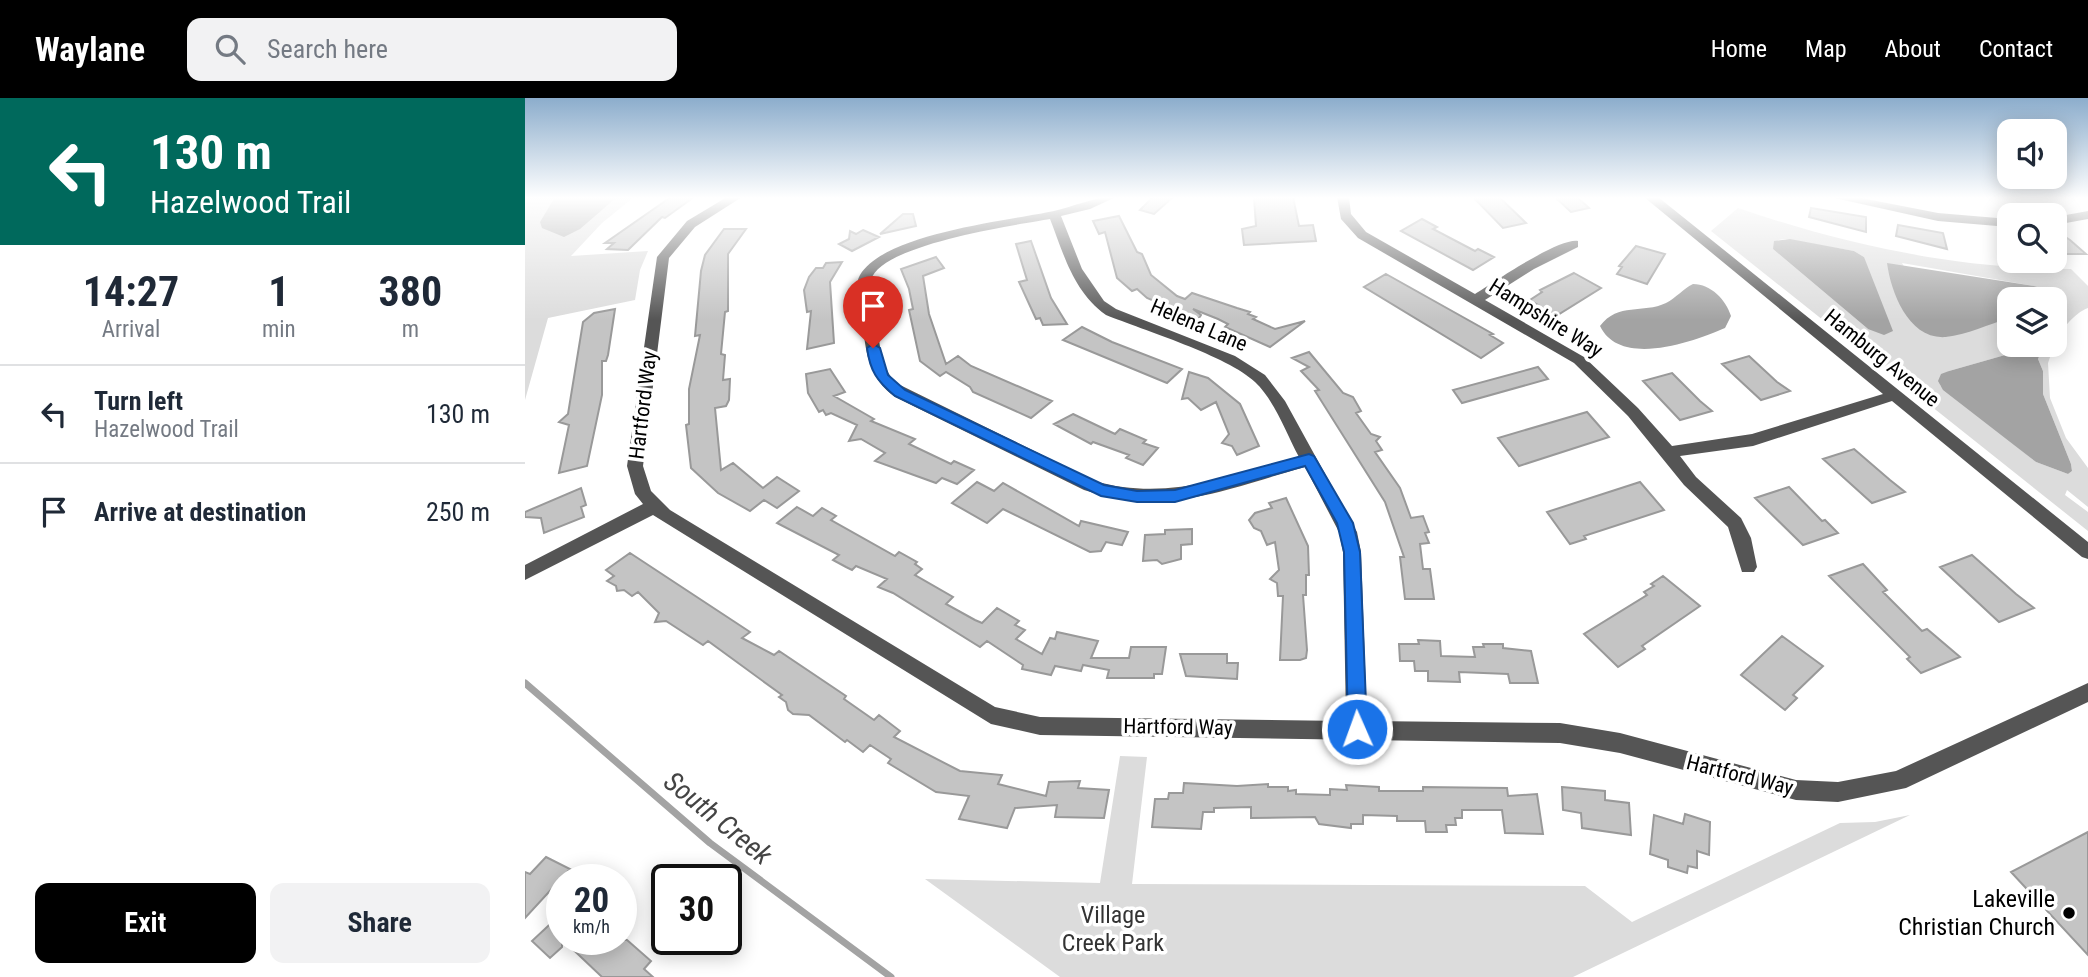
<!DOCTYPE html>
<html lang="en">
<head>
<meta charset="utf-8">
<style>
	body { margin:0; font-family:"Roboto Condensed",sans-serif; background:#f2f2f3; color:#1f2937; height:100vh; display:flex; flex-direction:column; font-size:26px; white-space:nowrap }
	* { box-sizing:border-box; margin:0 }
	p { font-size:23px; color:#747a83 }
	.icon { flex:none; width:38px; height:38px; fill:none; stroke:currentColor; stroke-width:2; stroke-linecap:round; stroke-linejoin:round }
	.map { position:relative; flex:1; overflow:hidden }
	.sheet { display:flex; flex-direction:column; background:#fff; width:525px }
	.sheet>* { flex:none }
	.hud { background:#00695c; color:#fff; overflow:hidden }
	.controls { position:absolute; left:1472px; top:21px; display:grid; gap:14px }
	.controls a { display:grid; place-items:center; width:70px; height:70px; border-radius:14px; background:#fff; box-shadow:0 4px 18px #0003; font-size:35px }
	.speed { position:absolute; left:21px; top:766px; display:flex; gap:14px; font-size:35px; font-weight:700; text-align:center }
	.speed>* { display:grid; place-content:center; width:91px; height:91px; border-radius:50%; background:#fff; box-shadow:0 4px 18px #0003; line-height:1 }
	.speed small { font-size:18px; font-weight:400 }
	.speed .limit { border:4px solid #111; border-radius:10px; background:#fff; color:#111 }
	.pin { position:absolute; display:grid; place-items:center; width:60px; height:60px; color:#fff; margin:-72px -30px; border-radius:50% 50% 50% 0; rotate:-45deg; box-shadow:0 0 7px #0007 }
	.pin .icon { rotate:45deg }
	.me { position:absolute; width:77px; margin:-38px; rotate:358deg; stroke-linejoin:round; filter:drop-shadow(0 0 5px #0008) }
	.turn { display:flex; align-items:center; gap:24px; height:147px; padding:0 35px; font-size:32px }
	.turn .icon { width:91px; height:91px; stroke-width:2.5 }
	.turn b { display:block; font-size:49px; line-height:60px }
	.eta { display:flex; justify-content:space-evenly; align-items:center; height:119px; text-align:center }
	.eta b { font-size:42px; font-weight:700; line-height:49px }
	.button { display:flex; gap:14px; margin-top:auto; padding:14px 35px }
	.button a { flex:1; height:80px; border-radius:14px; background:#000; color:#fff; font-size:28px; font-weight:700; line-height:80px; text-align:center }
	.button a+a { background:#f2f2f3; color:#1f2937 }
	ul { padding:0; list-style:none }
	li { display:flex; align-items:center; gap:21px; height:98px; padding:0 35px; border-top:2px solid #e0e1e3 }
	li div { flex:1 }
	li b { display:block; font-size:26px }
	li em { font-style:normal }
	header { display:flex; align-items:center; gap:42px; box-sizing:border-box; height:98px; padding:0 35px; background:#000; color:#fff }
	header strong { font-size:33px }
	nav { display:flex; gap:38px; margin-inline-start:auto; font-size:24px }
	.search { width:490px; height:63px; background:#f2f2f3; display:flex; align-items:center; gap:18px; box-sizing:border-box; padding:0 24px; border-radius:14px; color:#747a83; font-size:26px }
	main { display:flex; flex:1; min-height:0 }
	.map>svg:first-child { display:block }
	.green { fill:#dcdcdc; fill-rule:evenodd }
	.water { fill:#a3a3a3 }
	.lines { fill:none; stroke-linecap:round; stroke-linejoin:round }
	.stream { stroke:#a3a3a3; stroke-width:7 }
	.building { fill:#c4c4c4; stroke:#999; stroke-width:2 }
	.minor { fill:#555; fill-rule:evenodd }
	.route { fill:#1a73e8; stroke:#114b97; stroke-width:2 }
	.poi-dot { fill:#000; stroke:#fff; stroke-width:2.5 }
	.labels { text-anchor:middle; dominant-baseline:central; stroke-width:7; stroke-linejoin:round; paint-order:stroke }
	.street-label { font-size:21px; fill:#000; stroke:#fff }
	.near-poi-label { font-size:24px; fill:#000; stroke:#fff; text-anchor:end }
	.near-park-label { font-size:24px; fill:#333; stroke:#fff }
	.near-water-label { font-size:28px; font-style:italic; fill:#444; stroke:#fff }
</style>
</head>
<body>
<header>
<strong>Waylane</strong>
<div class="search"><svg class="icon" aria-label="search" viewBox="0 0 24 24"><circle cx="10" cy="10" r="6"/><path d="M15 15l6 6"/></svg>Search here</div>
<nav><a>Home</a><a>Map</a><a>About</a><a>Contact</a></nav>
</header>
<main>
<section class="sheet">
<div class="hud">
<div class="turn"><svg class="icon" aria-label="left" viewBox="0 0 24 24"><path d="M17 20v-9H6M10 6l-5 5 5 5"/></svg><div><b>130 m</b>Hazelwood Trail</div></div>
</div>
<div class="eta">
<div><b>14:27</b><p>Arrival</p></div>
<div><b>1</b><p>min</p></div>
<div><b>380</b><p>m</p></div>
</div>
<ul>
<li><svg class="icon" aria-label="left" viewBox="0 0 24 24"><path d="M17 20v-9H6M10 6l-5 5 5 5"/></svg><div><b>Turn left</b><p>Hazelwood Trail</p></div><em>130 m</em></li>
<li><svg class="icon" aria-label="arrive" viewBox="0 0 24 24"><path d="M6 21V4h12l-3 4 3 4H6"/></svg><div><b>Arrive at destination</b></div><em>250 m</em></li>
</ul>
<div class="button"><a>Exit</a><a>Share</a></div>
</section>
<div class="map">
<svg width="1563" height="879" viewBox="0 0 1563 879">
	<rect width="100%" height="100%" fill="#fff"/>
	<path class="green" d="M0 99H109L77 125 46 158 123 153 115 172 110 202 23 220 0 302Z
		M1213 110C1320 147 1433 171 1546 171L1563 188V210C1549 215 1535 233 1530 246V206L1533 202 1509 188 1377 165 1421 239 1484 220V247H1529L1523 265 1525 300 1541 340 1563 370V409L1542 392 1540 397 1563 414V433L1186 133ZM1260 141 1329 153 1339 159 1343 231 1248 151 1253 142ZM1512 248 1517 252 1513 261 1518 273V296L1546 366 1547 373 1543 376 1511 364 1415 287 1424 273Z
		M595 658 622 659 607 786 1060 788 1107 824 1315 725 1350 724 1385 717 1048 879H535L400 781 575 785Z"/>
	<path class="water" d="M30 99H92L55 131 39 139 17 130 15 124Z
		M1265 141 1329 153 1339 159 1368 233 1359 237 1343 231 1248 151 1249 143Z
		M1362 165 1509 188 1527 194 1533 202 1530 206V201H1484V220C1465 226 1441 237 1421 239 1384 242 1366 195 1362 165Z
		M1168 186C1186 186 1201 202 1206 218L1200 230C1168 244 1095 270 1075 228 1093 204 1118 216 1141 205 1151 200 1159 190 1168 186Z
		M1512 248 1517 252 1513 261 1518 273V296L1546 366 1547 373 1543 376 1511 364 1418 292 1413 283 1416 276 1424 273Z"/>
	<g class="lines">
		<path class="stream" d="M0 585 185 745 366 879"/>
	</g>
	<path class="building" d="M146 99H169L140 120 137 119 103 152 82 151 89 145H80Z
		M628 99H648L629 116 615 112Z
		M729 99H768L774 128 788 127 791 143 719 147 717 131 731 128Z
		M948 99H974L1001 125 978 130Z
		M1030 99H1052L1064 110 1046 114Z
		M1286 110 1341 119V134L1284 119Z
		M378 116H388L391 128 355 136Z
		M594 118 612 154 617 156 626 177 652 198 660 201 667 195 712 210 725 214 723 216 731 219 728 221 750 231 780 223 745 249 700 229 703 226 693 221 668 211 676 217 673 222 622 200 612 191 607 193 592 180 580 134 574 136 568 123Z
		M897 121 912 129 908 131 950 153 953 151 969 159 948 172 876 133Z
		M1373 127 1418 135 1422 151 1371 138Z
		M199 131H221L203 156V213L200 214 196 256 200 257 198 282 205 281 204 302 201 308 190 310 196 372 208 365 238 390 252 379 274 393 252 410 239 402 225 413 193 395 166 370 161 327 164 326V291L175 237 170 238 176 173 180 157Z
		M338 132 354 139 327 153 314 146 324 141 325 133 331 136Z
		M1542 140 1545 142 1561 156H1539L1530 149V141Z
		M506 143 526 200 542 226 518 227 515 220 511 221 494 184 502 182 491 146Z
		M1111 148 1140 156 1122 186 1092 176 1097 169 1094 168Z
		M411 159 419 170 398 178 404 216 421 266 433 258 446 268 527 303 506 320 448 294 445 289 421 274 415 278 395 263 384 212 388 211 384 191 376 171Z
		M317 164 305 184 309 245 282 251 286 213 282 214 279 192 284 179 291 170H298L301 165Z
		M1049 175 1076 190 1031 218 1005 202 1017 194 1015 192Z
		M861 176 968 236 965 237 978 245 956 260 839 189Z
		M90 211 83 257 81 263H77V297L62 368 34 375 44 327 34 324 43 316 58 224 69 215Z
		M557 229 587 244 657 271 642 285 538 242Z
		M784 254 818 295 828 299 836 313 831 315 846 336 855 339 851 343 857 352 850 354 875 390 886 420 898 418 904 434 900 435 904 445 895 446 898 471H905L909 501H880L875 459H879L860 404 790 293 794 292 776 273 784 269 767 260Z
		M1224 258 1252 284 1265 293 1236 302 1197 266Z
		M1013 269 1023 281 937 305 928 292Z
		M305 271 320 294 309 298 349 321 346 323 390 341 384 346 426 366 429 363 449 372 432 386 417 380 411 385 350 363 360 355 336 341 324 343 332 327 306 315 301 317 298 312 294 314 283 295 281 276Z
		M664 274 683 280 715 306 734 348 712 357 707 348 697 345 704 336 691 304 676 312 663 300 657 301Z
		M1147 275 1175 303 1187 313 1155 322 1118 283Z
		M1062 314 1084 339 994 368 973 340Z
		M548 316 590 336 595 331 621 342 618 345 633 350 618 367 601 360 604 357 568 344 566 346 529 326Z
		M1329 351 1365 382 1380 394 1347 405 1298 361Z
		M452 384 469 393 478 385 554 428 556 423 603 434 597 447 581 444 576 453 565 454 478 411 462 425 427 405Z
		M1115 384 1139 412 1059 438 1061 441 1045 446 1022 414Z
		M1264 389 1297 423 1300 422 1313 435 1278 447 1230 400Z
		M56 390 61 407 56 409 59 419 19 435 16 420 0 419V414Z
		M761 400 783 448 784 477H781V497H778L782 552 781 560 775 562H755L758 498H753L752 485 745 481 754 472 750 444 742 447 736 433 729 430 724 422 730 415 747 410 744 405Z
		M272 409 288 418 297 410 311 418 306 422 370 458 374 454 392 464 390 466 397 471 390 477 428 499 421 506 450 522 457 525 472 510 494 523 490 527 500 532 491 541 517 556 525 540 530 541 532 534 573 543 566 560H604L606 549H641L637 576H629V580H582L584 572 558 567 556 573 530 568 526 577 497 571 498 567 462 543 455 549 368 495 353 489 362 481 331 468 327 472 321 469 308 462 314 457 252 425Z
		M667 431V446L656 447V461L637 466 632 462 618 463 620 437 640 436V432Z
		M105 455 225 534 217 540 249 557 254 553 321 598 319 601 349 622 354 617 375 633 369 639 435 673 477 677 473 686 521 698 524 684 555 683 553 690 584 692 579 720 530 719 532 707 490 710 482 730 434 721 444 698 411 694 363 665 366 661 345 647 338 654 322 642 320 644 284 617 268 616 263 612 261 604 254 599 257 597 183 543 178 547 141 523 130 524 134 515 113 494 107 498 99 492 92 493 91 488 82 483 89 478 81 472Z
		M1447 457 1491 496 1509 510 1474 524 1415 469Z
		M1338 466 1362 492 1358 494 1397 533 1402 531 1435 559 1396 575 1382 561 1385 559 1304 478Z
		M1138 478 1175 508 1117 548 1120 551 1093 569 1059 536 1122 497 1119 494 1129 488 1126 486Z
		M1257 538 1298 568 1268 597 1272 600 1260 612 1216 577Z
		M893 542 915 543 916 558 950 559 948 549H959L958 546H978V550L1006 553 1013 585H985L983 576 934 574 935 584 903 583V573H890L889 563H875L874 546H894Z
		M655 556H702V565H713L712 581 661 578Z
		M659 685 712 688 743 686V689H763V693L771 692V696L805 697V691L822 692 821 687 854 689V693H898V689L982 690 983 698 1012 696 1018 736 980 735 977 712H937V720H930L931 727H921L922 734H901L900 723H872V718L838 717V726H826V730L794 726 790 719 726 720V709L689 710V714H678L676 731 627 729 630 701H643L644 695H658Z
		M1037 689 1080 693V702L1104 705 1106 737 1057 730 1056 715 1038 712Z
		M1160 716 1185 724 1184 757 1172 753V770L1163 768 1162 775 1143 769V762L1125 756 1129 717 1158 726Z
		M1563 734V857L1486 774Z
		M21 759 45 771 0 820V774L5 776Z
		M37 815V849L25 860 7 843Z
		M38 842H102L126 863 119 871 128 879H77Z"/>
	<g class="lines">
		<path class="minor" d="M202 99H217L170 129 144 160 118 368 126 393 145 412 470 609 515 619 821 623 818 454 814 434 780 369C698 392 644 418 559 392L370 299C345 281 341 257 338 229 337 213 327 191 335 177 360 135 482 123 529 113 550 108 569 99 591 99L565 111 536 118 557 171 579 203 591 211 710 258 740 277 760 303 832 434 836 454 842 623 1035 625 1095 635 1271 682 1313 684 1371 673 1563 585V604L1381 690 1313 704 1271 702 1095 655 1035 645 515 637 466 626 128 417 0 482V467L118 406 110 396 102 368 132 159 162 123ZM525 121C539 157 548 193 581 217 618 232 703 258 730 284 750 303 761 335 774 359 707 378 641 404 570 383L371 285C355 268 355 247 352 225 350 212 343 196 346 182 356 146 491 127 525 121Z
			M812 99H824L826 116 841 134 950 196C969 184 1033 140 1053 143V149L1009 171 960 202 1059 259 1113 310 1147 348 1227 336 1358 296 1119 99H1133L1563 444V461L1557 459 1367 303 1228 348 1155 358 1171 379 1216 420 1226 440 1232 469 1229 474H1217L1203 429 1159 387 1103 318 1049 265 833 140 816 121Z
			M1305 99H1331L1413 115 1484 121V129L1413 123Z
			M1563 113V121L1530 127V119Z"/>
	</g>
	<linearGradient id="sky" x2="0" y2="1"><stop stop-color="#8cadcc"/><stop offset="0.45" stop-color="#fff"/><stop offset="1" stop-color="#fff" stop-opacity="0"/></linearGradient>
	<rect width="1563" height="222" fill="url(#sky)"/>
	<path class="route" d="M348 246 355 250 363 277 380 292 579 387 612 393 650 392 784 356 789 358 828 425 835 454 842 631 839 637 832 640 826 637 823 631 819 454 812 425 780 368 650 404H612L576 398 370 298C352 283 345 273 342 250Z"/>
	<circle class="poi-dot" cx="1544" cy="815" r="7"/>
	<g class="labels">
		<g class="street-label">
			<text transform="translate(1021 220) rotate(32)">Hampshire Way</text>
			<text transform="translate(674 227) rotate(23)">Helena Lane</text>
			<text transform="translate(1357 260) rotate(39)">Hamburg Avenue</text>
			<text transform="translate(118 307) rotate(-83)">Hartford Way</text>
			<text transform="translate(653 629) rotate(1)">Hartford Way</text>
			<text transform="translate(1215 677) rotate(14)">Hartford Way</text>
		</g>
		<g class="near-poi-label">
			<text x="1530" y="801">Lakeville<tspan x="1530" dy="28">Christian Church</tspan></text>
		</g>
		<g class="near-park-label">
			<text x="588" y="817">Village<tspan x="588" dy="28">Creek Park</tspan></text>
		</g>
		<g class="near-water-label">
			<text transform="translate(193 720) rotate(39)">South Creek</text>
		</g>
	</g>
</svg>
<div class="controls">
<a><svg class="icon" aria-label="sound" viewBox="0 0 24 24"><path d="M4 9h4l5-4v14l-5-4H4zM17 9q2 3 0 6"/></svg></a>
<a><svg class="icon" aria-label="search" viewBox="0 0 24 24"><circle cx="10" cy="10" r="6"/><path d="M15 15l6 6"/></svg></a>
<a><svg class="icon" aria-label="layers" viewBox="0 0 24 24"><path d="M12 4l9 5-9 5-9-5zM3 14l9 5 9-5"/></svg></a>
</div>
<div class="speed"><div>20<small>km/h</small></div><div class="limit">30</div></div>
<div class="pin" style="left:348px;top:250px;background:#d93025"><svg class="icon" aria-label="arrive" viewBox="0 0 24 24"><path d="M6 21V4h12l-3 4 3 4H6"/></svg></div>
<svg class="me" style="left:832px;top:631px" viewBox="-20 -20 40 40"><circle r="17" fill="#1a73e8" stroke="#fff" stroke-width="3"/><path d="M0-11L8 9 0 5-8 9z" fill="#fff"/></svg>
</div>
</main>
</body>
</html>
